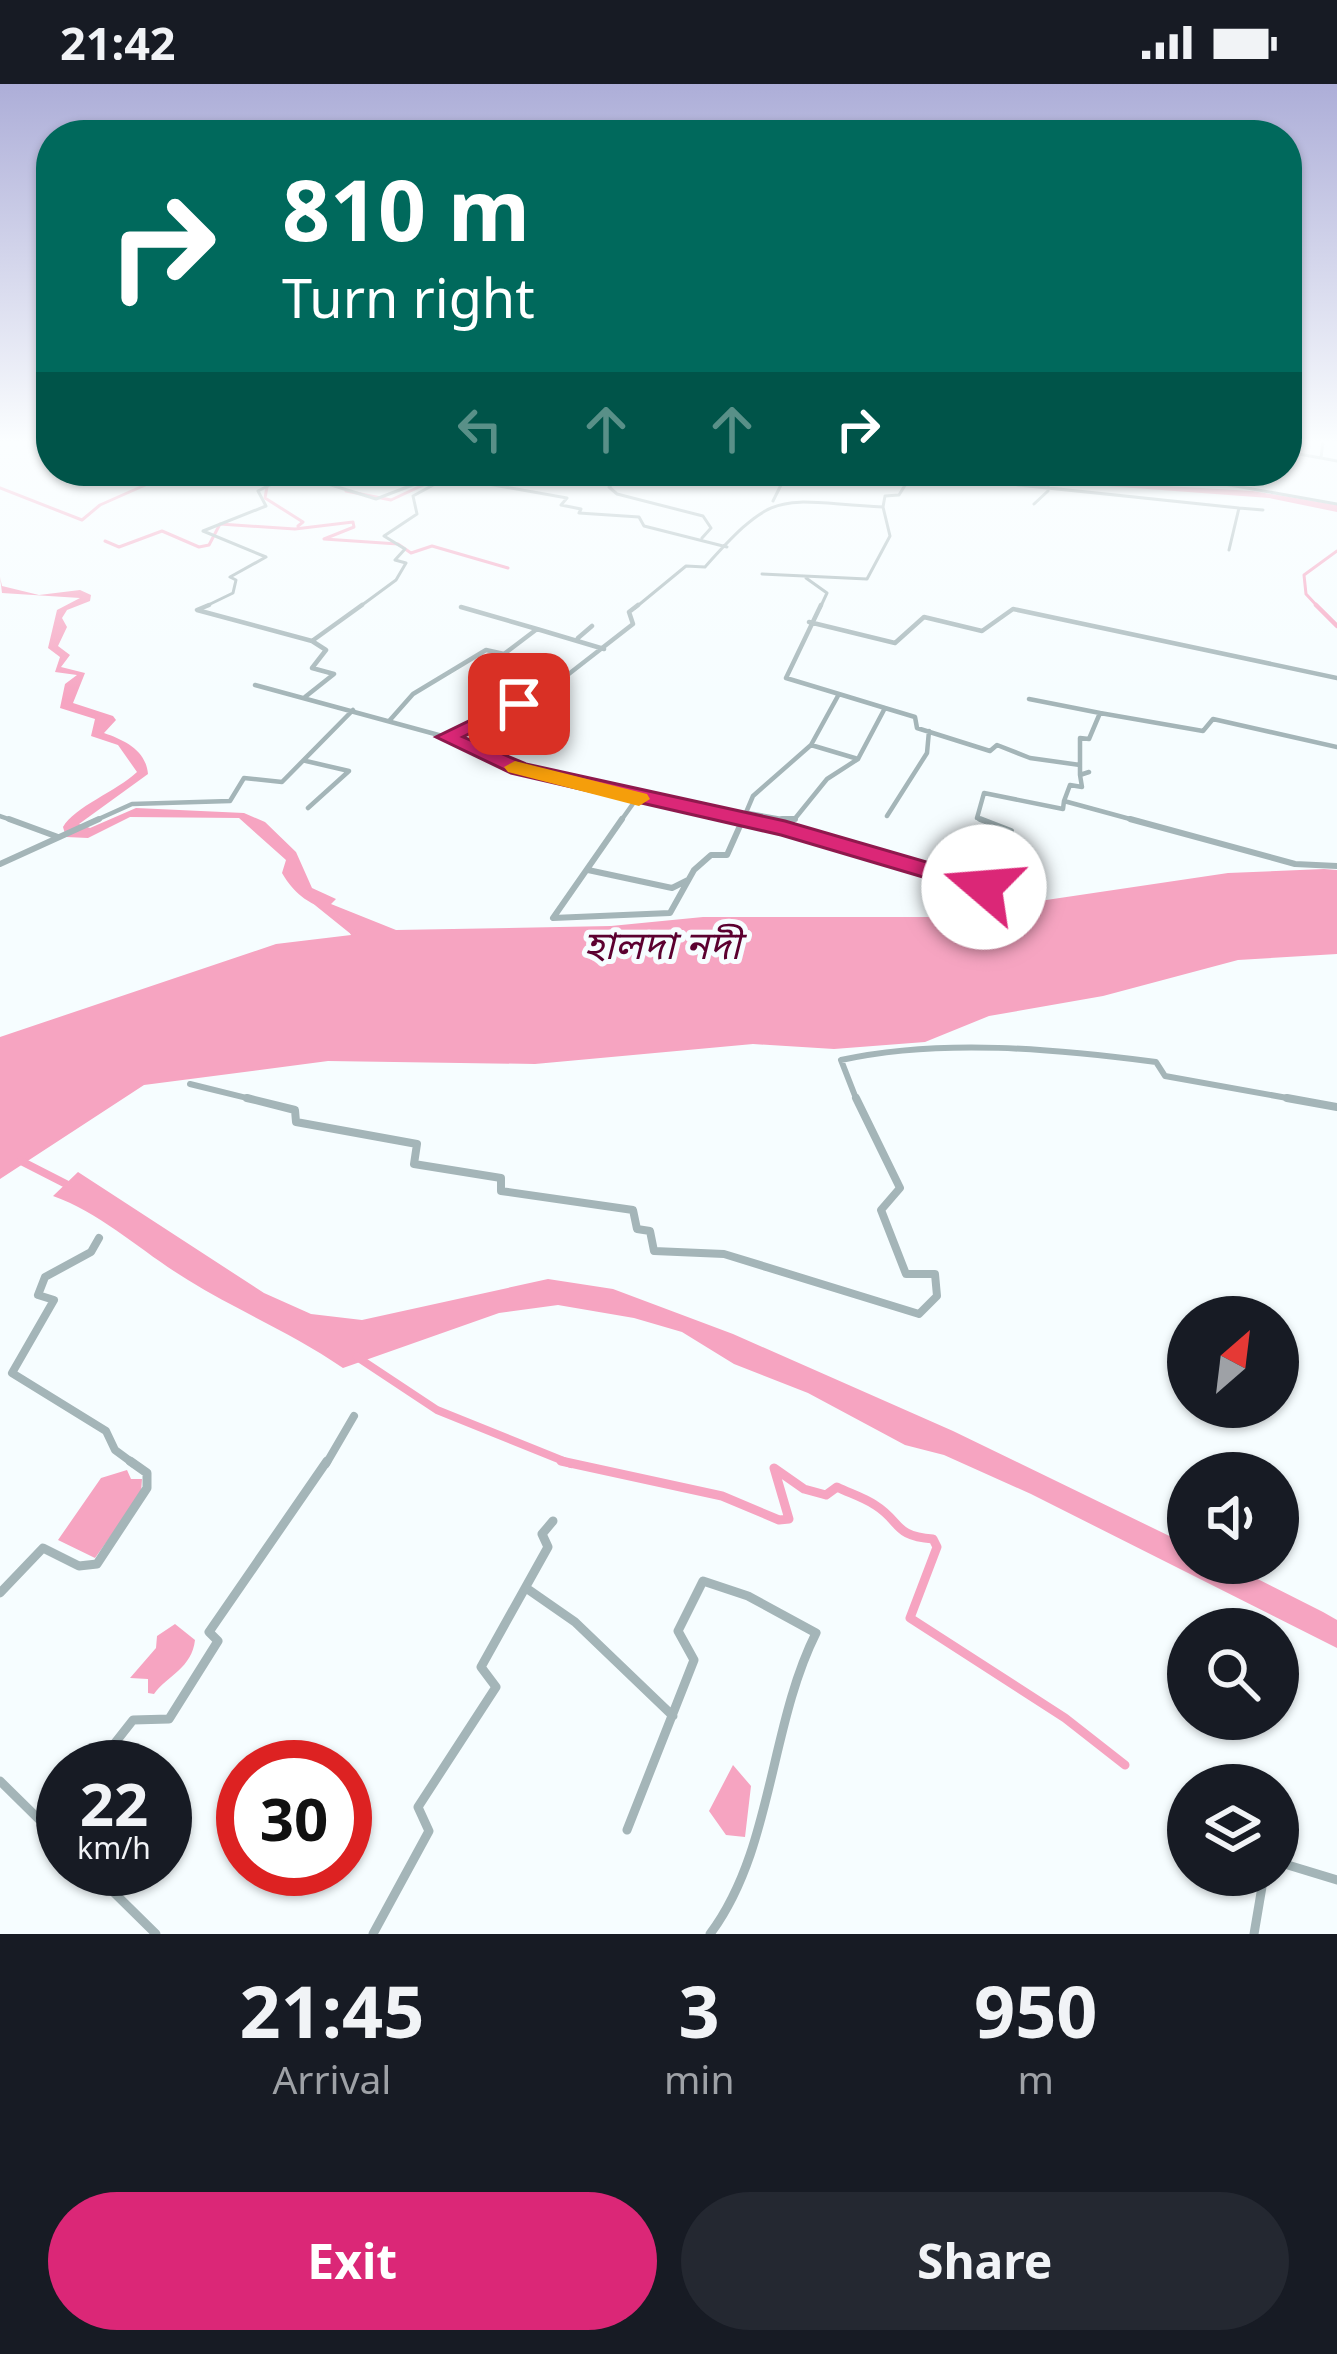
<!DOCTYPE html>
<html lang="en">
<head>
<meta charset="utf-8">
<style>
	body { margin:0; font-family:"Noto Sans","Noto Sans Bengali",sans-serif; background:#242831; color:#f1f3f6; height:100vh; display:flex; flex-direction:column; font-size:45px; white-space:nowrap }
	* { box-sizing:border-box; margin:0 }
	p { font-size:39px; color:#9ea1a6 }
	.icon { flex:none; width:66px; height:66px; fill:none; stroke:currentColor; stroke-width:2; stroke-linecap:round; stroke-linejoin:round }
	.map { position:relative; height:1850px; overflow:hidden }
	.side { display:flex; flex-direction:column; background:#171b24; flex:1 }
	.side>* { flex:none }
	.hud { position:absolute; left:36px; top:36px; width:1266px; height:366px; border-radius:48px; box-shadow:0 3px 9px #0004; background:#00695c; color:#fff; overflow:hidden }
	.needle { width:78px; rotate:28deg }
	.tools { position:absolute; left:1167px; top:1212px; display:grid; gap:24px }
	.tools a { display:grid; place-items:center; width:132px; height:132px; border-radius:50%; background:#171b24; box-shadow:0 3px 9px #0004; font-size:60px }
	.speed { position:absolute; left:36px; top:1656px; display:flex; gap:24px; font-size:60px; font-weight:700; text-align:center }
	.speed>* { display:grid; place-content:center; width:156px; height:156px; border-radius:50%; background:#171b24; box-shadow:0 3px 9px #0004; line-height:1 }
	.speed small { font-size:30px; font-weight:400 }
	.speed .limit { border:18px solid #d22; background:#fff; color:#111 }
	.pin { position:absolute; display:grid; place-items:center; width:102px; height:102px; color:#fff; margin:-51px; border-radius:24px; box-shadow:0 6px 18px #0006 }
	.me { position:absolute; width:132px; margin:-66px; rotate:288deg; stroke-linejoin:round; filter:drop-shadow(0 0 9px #0008) }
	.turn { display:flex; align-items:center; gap:42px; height:252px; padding:0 48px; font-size:54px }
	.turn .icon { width:156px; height:156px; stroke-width:2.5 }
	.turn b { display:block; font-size:84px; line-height:102px }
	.lanes { display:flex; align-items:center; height:114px; padding:0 48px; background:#0003; justify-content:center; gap:60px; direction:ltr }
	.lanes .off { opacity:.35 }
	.eta { display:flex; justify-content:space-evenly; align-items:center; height:204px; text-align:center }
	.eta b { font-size:72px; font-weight:700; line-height:84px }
	.button { display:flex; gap:24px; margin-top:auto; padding:24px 48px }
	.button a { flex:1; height:138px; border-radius:72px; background:#db2777; color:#fff; font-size:48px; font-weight:700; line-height:138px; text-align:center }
	.button a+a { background:#242831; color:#f1f3f6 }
	.status { display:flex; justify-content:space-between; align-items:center; height:84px; padding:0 60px; background:#171b24; direction:ltr }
	.status svg { height:33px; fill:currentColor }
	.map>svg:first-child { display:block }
	.water { fill:#f6a4c1 }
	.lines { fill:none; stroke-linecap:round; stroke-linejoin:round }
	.canal-far4 { stroke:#f6a4c1; stroke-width:3 }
	.canal-far3 { stroke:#f6a4c1; stroke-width:4.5 }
	.canal-far2 { stroke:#f6a4c1; stroke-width:6 }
	.canal-far1 { stroke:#f6a4c1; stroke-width:8 }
	.canal { stroke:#f6a4c1; stroke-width:9 }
	.minor-far4 { stroke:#a4b5b8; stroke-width:3 }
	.minor-far3 { stroke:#a4b5b8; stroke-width:4.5 }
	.minor-far2 { stroke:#a4b5b8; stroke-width:6 }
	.minor-far1 { stroke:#a4b5b8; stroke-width:8 }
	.minor { stroke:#a4b5b8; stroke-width:9 }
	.route { fill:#db2777; stroke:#8e194d; stroke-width:3 }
	.slow { fill:#f59e0b }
	.labels { text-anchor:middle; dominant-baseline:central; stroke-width:10; stroke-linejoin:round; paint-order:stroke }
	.water-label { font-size:39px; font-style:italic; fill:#5b0030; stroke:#f6fdff }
</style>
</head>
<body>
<div class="status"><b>21:42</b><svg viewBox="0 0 49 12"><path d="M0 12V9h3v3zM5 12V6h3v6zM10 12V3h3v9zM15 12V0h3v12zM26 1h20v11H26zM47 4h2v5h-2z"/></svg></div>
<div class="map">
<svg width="1337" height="1850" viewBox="0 0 1337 1850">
	<rect width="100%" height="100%" fill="#f6fdff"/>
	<path class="water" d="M906 387 1253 407 1337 421V428L1269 414Z
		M0 493 2 502 39 511 80 506 91 511 90 517 67 526 62 534 67 543 58 562 70 571 61 583 85 589 73 619 113 632 116 636 104 649C124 656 146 666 148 690L79 740 90 744 136 724 244 729 265 738 296 768 312 804 336 815 331 820 396 846 611 842 703 833H932L1228 789 1324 785 1337 786V870L1238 876 1103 912 989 932 925 958 834 965 753 960 535 980 328 977 144 1001 0 1095V953L276 860 351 851C337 815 308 834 282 789L286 776 239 734 130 733 88 754 66 753 63 743C74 723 117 707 137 688L118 661 91 652 95 635 60 624 65 600 77 591 55 588 60 573 48 564 57 526 80 514 2 509Z
		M78 1088 264 1209 311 1230 362 1236 548 1195 613 1205 733 1250 953 1347 1188 1461V1479H1226L1323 1528 1337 1536V1564L1031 1410 944 1371 905 1361 808 1309 734 1280 682 1248 634 1234 558 1221 499 1229 343 1284C294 1250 238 1227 188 1196 143 1169 103 1130 53 1112Z
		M127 1386 131 1395H142L141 1410 95 1474 58 1456 101 1394Z
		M175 1540 195 1556C192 1584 168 1591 154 1610L148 1609V1595L130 1594 156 1564 157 1552Z
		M733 1681 751 1702 745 1753 726 1751 709 1727Z"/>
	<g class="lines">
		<path class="canal-far4" d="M284 394 302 390 317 395
			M267 403 265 414 303 438 298 442
			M0 404 82 436 100 421 152 398 143 390 149 387
			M346 407 391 416 453 387
			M105 457 119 463 162 447 199 463 209 461 220 440 295 445 353 438 354 443 324 455 398 460 411 469 432 462 508 484
			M1319 524 1306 510 1304 491 1337 467"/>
		<path class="canal-far3" d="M1316 521 1337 542"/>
		<path class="canal-far2" d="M317 819 353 848"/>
		<path class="canal-far1" d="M21 1077 68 1101
			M357 1273 437 1326 571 1380"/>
		<path class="canal" d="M561 1377 722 1412 779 1436 789 1435 774 1384 804 1405 826 1411 837 1403C849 1409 863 1413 875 1421 902 1438 893 1452 933 1455L937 1463 910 1534 1065 1634 1125 1681"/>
		<path class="minor-far4" d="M1323 357 1321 374 1337 377
			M1287 368 1321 374
			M609 387 620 393 609 403 617 410 703 432 711 444 702 454
			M886 387 1239 424 1229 466
			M1070 387 1111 393 1133 387
			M1151 387 1337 420
			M449 393 567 414 561 421 581 425 579 429 639 433 644 442 727 463
			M773 417 788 387
			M1034 420 1048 407 1049 387
			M1239 424 1263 426
			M762 490 867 495 890 452 883 423
			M806 494 827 509 820 524
			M202 524 233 509 236 496 230 493 266 473 203 447 266 422 258 407 293 389 376 415 449 387
			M358 524 396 496 406 479 395 476 405 465 384 452 417 430 413 412 459 387
			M635 524 686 482 705 483C778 401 778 418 883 423L885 412 899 411 912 390"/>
		<path class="minor-far3" d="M209 521 197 526 312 557
			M809 538 895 559 924 533 982 547 1013 525 1337 594
			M537 545 604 565
			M578 554 592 542
			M255 601 446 653 519 685 754 738
			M305 613 334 590 312 584 326 566 312 557 362 521
			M1029 615 1100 629 1089 655 1080 654V691
			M885 624 915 633 917 644 990 667 997 661 1030 674 1080 681
			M1100 629 1203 647 1213 635 1337 663
			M390 636 413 610 486 566 504 570 537 545 461 523
			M446 653 552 603 633 540 629 528 638 521
			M811 661 858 675 885 624 839 610
			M306 677 349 687 308 724
			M1064 717 1070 701 1082 703 1080 691 1089 688
			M748 729 793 737 827 695 858 675
			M0 732 17 738
			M887 732 927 669 929 647
			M92 738 132 720 230 717 244 694 282 698 353 626
			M620 738 637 714
			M742 738 753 712 811 661 839 610 786 594 821 521
			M988 738 977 734 984 709 1063 725 1064 717 1141 738"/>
		<path class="minor-far2" d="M9 735 58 753
			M622 735 553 834 670 829 694 786 711 771H727L743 735
			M741 735 1022 814
			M782 735H795
			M980 735 1011 747 984 803
			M1130 735 1295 780 1337 782
			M0 780 99 735
			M588 786 672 804 688 796
			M190 1000 259 1017
			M857 1017 841 976C942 954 1054 965 1156 978L1165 992 1304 1017"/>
		<path class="minor-far1" d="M247 1014 295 1026 296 1038 417 1060 414 1080 501 1094V1107L633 1126 637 1145 650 1147 654 1167 724 1170 919 1230 937 1212 935 1190H906L881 1126 900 1104 856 1014
			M1287 1014 1337 1023
			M99 1154 91 1168 45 1193 38 1211 54 1216 12 1289 106 1347 115 1366 134 1380
			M326 1380 354 1332"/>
		<path class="minor" d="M529 1506 575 1538 673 1632
			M0 1509 43 1464 79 1482 97 1480 147 1404V1389L130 1377
			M96 1683 133 1636 169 1635 218 1557 209 1548 327 1377
			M0 1697 63 1759
			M627 1746 694 1576 678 1547 703 1497 748 1512 816 1549C769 1643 773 1766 710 1850
			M51 1747 63 1730
			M1278 1778 1337 1796
			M90 1785 156 1850
			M373 1850 429 1747 418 1723 496 1603 481 1583 548 1463 542 1450 553 1437
			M1254 1850 1264 1791"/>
	</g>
	<linearGradient id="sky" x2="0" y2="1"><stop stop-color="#adaed8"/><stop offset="0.58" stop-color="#fbfeff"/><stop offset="1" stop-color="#fbfeff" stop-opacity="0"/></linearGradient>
	<rect width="1337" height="616" fill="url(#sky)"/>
	<path class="route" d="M512 616 529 620 463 653 526 680 785 737 992 797 996 803 984 811 781 751 511 689 436 653Z"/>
	<path class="slow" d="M515 677 647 710 650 715 639 722 508 688 504 683Z"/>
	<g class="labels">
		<g class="water-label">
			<text x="662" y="859">হালদা নদী</text>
		</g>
	</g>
</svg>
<div class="tools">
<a><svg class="needle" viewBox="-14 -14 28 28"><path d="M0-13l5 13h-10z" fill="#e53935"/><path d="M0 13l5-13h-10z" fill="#9ea1a6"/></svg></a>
<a><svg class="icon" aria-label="sound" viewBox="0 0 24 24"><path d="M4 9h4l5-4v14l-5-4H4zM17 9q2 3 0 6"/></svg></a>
<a><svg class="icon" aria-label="search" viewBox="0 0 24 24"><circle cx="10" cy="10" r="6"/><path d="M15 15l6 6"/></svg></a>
<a><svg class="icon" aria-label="layers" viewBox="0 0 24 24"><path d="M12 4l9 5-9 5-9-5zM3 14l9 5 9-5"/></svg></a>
</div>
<div class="speed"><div>22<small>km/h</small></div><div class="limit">30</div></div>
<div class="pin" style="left:519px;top:620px;background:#d93025"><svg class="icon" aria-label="arrive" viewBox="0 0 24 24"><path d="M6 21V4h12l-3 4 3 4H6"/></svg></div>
<svg class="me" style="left:984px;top:803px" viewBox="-20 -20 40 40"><circle r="19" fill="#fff"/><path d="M0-13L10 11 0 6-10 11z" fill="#db2777"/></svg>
<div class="hud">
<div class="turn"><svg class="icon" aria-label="right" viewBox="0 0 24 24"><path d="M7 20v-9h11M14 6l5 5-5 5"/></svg><div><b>810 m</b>Turn right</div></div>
<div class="lanes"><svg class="icon off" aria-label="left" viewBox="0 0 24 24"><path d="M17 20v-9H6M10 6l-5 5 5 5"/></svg><svg class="icon off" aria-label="ahead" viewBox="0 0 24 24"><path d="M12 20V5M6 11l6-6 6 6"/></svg><svg class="icon off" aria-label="ahead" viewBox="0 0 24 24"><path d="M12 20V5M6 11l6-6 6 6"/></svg><svg class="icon" aria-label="right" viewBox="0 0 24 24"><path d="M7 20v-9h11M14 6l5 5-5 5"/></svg></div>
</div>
</div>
<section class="side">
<div class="eta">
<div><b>21:45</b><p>Arrival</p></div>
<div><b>3</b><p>min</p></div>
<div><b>950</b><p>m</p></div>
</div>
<div class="button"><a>Exit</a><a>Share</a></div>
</section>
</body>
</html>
